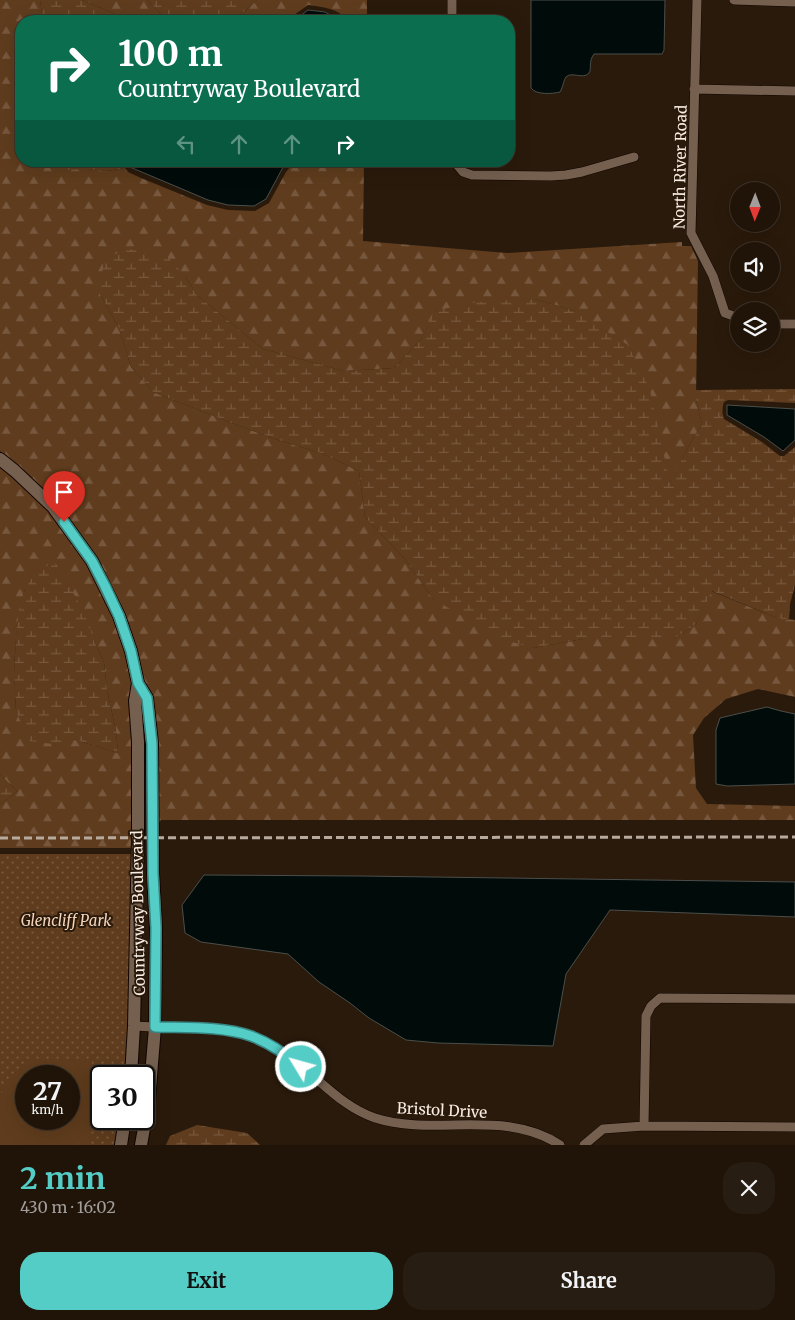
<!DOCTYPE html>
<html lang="en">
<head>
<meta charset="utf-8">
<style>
	body { margin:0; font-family:Merriweather,serif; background:#281d12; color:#f1f3f6; height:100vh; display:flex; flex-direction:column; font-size:19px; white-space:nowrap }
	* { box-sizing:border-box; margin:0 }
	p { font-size:16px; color:#a29e9c }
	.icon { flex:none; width:28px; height:28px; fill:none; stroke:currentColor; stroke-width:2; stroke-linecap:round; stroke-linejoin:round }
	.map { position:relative; height:1145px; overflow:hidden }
	.details { display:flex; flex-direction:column; background:#201408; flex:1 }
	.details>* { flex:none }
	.banner { position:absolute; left:15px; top:15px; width:500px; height:152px; border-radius:20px; box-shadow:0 5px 20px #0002,0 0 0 1px #3d3329; background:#0b6e4f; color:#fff; overflow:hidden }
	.needle { width:32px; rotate:181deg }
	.tools { position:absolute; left:730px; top:182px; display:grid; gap:10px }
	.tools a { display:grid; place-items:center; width:50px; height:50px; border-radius:50%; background:#201408; box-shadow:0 5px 20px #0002,0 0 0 1px #3d3329; font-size:25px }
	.speed { position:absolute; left:15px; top:1065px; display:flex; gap:10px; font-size:25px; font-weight:700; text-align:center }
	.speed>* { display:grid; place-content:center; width:65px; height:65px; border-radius:50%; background:#201408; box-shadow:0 5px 20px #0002,0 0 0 1px #3d3329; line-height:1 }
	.speed small { font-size:12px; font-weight:400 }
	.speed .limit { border:2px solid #111; border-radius:8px; background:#fff; color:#111 }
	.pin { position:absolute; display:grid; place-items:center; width:42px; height:42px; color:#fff; margin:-51px -21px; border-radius:50% 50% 50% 0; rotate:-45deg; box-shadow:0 0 5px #0007 }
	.pin .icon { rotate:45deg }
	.me { position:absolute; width:55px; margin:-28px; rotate:307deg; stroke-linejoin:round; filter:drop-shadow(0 0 4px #0008) }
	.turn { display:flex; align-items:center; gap:18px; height:105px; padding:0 20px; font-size:22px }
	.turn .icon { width:65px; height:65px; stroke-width:2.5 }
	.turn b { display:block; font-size:35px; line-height:42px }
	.lanes { display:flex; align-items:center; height:48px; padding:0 20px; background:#0003; justify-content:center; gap:25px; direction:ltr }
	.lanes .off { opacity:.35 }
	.round { display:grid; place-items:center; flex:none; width:52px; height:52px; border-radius:20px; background:#281d12 }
	.summary { display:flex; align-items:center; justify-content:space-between; height:85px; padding:0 20px }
	h1 { font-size:30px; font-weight:700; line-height:38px; color:#54cdc7 }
	.cta { display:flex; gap:10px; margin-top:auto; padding:10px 20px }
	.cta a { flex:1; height:58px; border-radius:20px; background:#54cdc7; color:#111; font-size:20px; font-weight:700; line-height:58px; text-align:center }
	.cta a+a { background:#281d12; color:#f1f3f6 }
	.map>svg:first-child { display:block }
	.forest { fill:url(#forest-firs); fill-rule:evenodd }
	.wetland { fill:url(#wetland-marsh) }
	.park { fill:url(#park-dots); fill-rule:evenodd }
	.pitch { fill:#5f3c1d; fill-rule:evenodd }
	.water { fill:#010b0a; stroke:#4b4f4b }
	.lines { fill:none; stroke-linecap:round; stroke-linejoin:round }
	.street-casing { stroke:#120500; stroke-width:10 }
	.secondary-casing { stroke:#120500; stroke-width:14 }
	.street { stroke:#756050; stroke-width:9 }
	.secondary { stroke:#756050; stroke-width:12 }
	.rail { stroke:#b7aa9f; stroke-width:3; stroke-dasharray:8 4; stroke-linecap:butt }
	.route-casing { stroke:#378581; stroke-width:12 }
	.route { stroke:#54cdc7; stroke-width:9 }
	.labels { text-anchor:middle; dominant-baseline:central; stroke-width:4; stroke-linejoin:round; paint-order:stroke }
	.street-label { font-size:15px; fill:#f9ede3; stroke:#2a1a0b }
	.park-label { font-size:15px; font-style:italic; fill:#f5d4ba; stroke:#2a1a0b }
</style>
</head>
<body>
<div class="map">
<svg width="795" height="1145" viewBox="0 0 795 1145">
	<defs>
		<pattern id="forest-firs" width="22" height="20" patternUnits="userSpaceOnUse" patternTransform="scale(1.25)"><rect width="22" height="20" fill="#5f3c1d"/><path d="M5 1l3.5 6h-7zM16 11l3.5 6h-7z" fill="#77583e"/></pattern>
		<pattern id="wetland-marsh" width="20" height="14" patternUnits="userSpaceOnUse" patternTransform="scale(1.25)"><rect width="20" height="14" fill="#5f3c1d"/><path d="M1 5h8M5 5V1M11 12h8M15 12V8" fill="none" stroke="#77583e"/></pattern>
		<pattern id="park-dots" width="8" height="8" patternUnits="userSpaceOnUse" patternTransform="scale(1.25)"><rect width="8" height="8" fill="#5f3c1d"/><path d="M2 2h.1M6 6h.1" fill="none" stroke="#77583e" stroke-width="1.8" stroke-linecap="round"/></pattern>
	</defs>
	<rect width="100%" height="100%" fill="#2a1a0b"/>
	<path class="forest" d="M0 0H40L43 20 46 21H21V161H47L43 164 107 171 125 168 128 172 141 178 207 205 228 210 255 211 269 203 286 172 295 161H364L363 241 507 253 682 242V246H691L698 261 696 400 702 424 687 449 670 484 665 466 575 311 535 299 435 311 422 338 394 368 344 371 263 349 197 295 185 276 100 294 119 328 131 367 153 392 237 425 281 441 321 453 359 471 365 517 405 559 433 599 533 648 583 639H674L696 624 711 591 777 618 795 620V697L758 689 726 699 704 718 693 735 696 788 707 804 795 806V820H161L158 823 144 678H142L124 614 19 466 0 451Z
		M82 0H147L167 20 179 21H132Z
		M257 0H367V21H347C340 8 321 7 308 5L294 15 288 21H226L245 11Z
		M0 466 12 476 49 512 87 564 114 618 126 653 132 684V848H0V805L17 791 0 775ZM25 589 94 640 104 662 107 690 116 731 118 753 73 739 16 711C13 669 14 629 25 589Z"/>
	<path class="wetland" d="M40 0H82L132 21H46L43 20Z
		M147 0H257L245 11 226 21H179L167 20Z
		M47 161H125V168L107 171 87 169 62 170 43 165Z
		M129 249 166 255 185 276 197 295 263 349 344 371 394 368 422 338 434 311 478 302 535 299 575 311 628 345 650 390 670 483 687 449 702 424 696 400V390L795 389V403L728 400 724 402C722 407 722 414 724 419L762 442 780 456H784L795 447V585L790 604 789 620 777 618 712 591 696 624 674 639H583L533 648 499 638 433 599 405 559 365 517 359 471 321 453 281 441 237 425 153 392 131 367 119 328 100 294 104 258Z
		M55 562 85 613 94 640 104 662 107 690 116 731 118 753 73 739 53 744 29 741 16 711 14 675 16 635 19 609 25 589 36 571Z
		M0 775 17 791 0 805Z
		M197 1125 247 1133 260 1145H166L170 1136Z"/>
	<path class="park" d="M0 854H133L128 1052 125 1076H101V1119H120L115 1145H0ZM26 1076H69V1119H26Z"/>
	<path class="pitch" d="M54 1059 92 1060 89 1145H0V1095L18 1072 33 1061ZM26 1076H69V1119H26Z"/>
	<path class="water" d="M531 0H665L664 50 662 54H594C588 62 592 69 589 73 583 80 572 71 566 77 564 79 563 87 560 92 552 94 536 95 531 88Z
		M308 10 325 12 341 21H294Z
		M130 161H288L282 169 266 199 254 206 228 205 208 200 130 167Z
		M727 405 795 409V440L783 451 764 437 727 415Z
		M767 707 781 711 795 714V784L727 786 716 784V730L720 718Z
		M204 875 360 876 795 882V917L610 910 566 974 553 1046 438 1043 406 1040 369 1018 350 1003 319 982 288 954 201 942 185 933 182 905Z"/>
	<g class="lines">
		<defs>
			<path id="street" d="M697 0 691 233 713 276 725 313 739 318
				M734 0 795 2
				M452 21V0
				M694 89 795 91
				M454 161 463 172 472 175 551 176 566 175 582 172 634 157
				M771 324H795
				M134 1026C153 1027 172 1028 191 1028 211 1029 233 1030 252 1036 263 1041 275 1047 285 1054 316 1074 339 1106 375 1118 435 1137 505 1108 560 1145
				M644 1126 646 1016 651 1006 660 998 795 999
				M584 1145 603 1129 644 1126 795 1127"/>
			<path id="secondary" d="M0 459 15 471 53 507 92 561 119 616 131 651 138 683 147 698 152 743 153 873 156 928 155 1027 149 1100 141 1145
				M131 1076 134 1026 138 838V742L135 701 138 683
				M121 1145 125 1119"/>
		</defs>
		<use href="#street" class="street-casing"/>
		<use href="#secondary" class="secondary-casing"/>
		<use href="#street" class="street"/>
		<use href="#secondary" class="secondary"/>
		<path class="rail" d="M0 838 795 837"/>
	</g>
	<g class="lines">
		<defs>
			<path id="route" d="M64 522 92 561 105 586 119 616 131 651 138 683 147 698 152 744 153 874 156 928 155 1027C186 1028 222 1026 251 1036 270 1043 286 1054 301 1067"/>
		</defs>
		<use href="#route" class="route-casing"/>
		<use href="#route" class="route"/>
	</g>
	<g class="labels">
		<g class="street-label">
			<text transform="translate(680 167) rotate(-89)">North River Road</text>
			<text transform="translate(138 913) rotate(-91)">Countryway Boulevard</text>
			<text transform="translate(442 1110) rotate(3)">Bristol Drive</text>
		</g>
		<g class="park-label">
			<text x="66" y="920">Glencliff Park</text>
		</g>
	</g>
</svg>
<div class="tools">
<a><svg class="needle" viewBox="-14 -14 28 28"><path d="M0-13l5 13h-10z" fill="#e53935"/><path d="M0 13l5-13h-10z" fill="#a29e9c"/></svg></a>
<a><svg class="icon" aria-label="sound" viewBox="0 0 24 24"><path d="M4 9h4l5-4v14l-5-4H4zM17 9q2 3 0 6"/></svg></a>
<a><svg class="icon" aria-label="layers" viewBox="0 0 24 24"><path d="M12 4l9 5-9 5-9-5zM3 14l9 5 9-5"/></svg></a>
</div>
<div class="speed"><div>27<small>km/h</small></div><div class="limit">30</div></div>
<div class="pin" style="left:64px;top:522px;background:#d93025"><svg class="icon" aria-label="arrive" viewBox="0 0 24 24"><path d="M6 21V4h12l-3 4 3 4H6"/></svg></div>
<svg class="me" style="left:301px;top:1067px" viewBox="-20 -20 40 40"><circle r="17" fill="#54cdc7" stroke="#fff" stroke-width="3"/><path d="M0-11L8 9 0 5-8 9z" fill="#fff"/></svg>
<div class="banner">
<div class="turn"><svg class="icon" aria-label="right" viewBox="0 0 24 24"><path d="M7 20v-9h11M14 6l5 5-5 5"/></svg><div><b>100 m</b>Countryway Boulevard</div></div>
<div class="lanes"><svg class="icon off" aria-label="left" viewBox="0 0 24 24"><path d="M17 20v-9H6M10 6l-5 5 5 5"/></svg><svg class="icon off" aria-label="ahead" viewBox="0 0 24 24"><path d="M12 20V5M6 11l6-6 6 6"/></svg><svg class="icon off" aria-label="ahead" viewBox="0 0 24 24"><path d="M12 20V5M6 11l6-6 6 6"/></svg><svg class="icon" aria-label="right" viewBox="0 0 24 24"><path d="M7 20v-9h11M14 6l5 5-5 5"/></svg></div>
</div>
</div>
<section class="details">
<div class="summary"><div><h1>2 min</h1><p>430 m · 16:02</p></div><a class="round"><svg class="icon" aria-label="close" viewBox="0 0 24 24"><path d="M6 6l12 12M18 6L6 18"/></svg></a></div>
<div class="cta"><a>Exit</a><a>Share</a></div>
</section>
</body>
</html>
